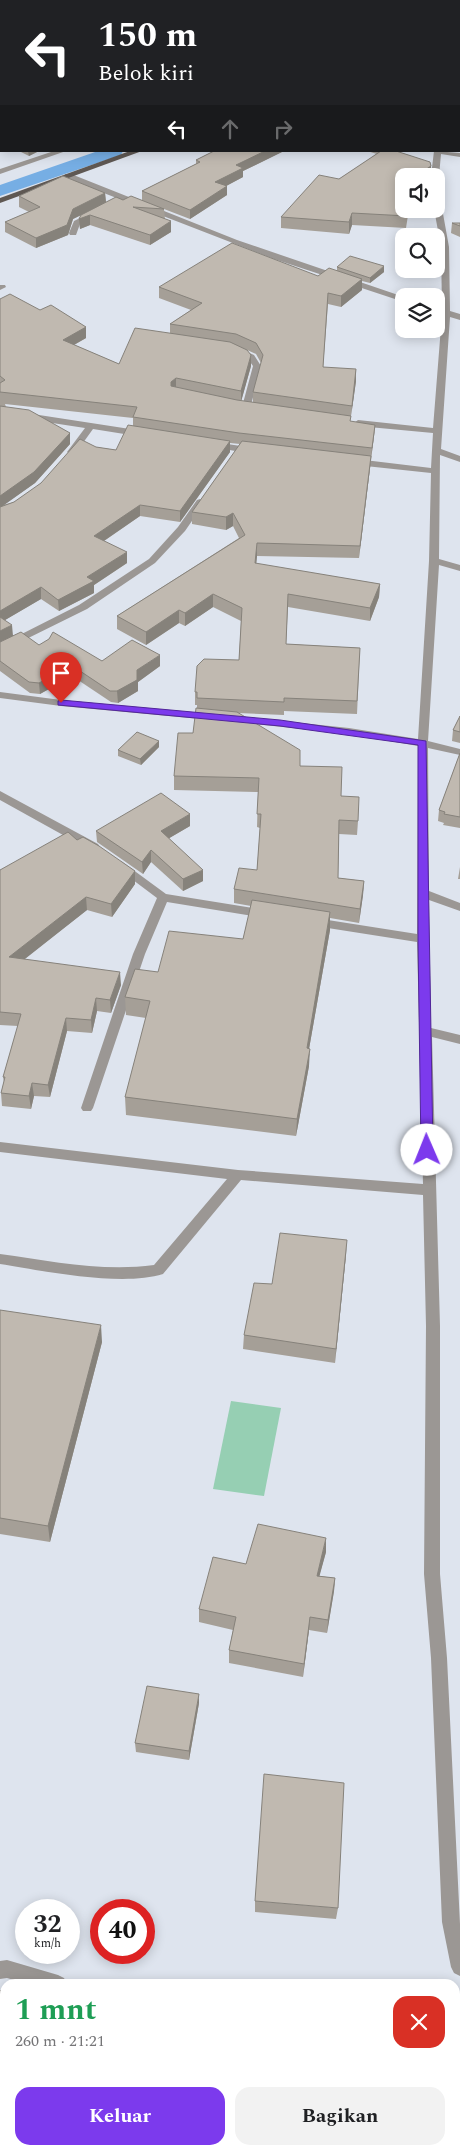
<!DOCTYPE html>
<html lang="id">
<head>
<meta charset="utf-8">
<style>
	body { margin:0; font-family:Spectral,serif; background:#f2f2f2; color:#202124; height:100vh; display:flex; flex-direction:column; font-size:19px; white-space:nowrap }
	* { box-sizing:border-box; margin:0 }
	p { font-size:16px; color:#757577 }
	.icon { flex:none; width:28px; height:28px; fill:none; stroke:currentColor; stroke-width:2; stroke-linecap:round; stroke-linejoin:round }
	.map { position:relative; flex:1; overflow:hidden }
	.panel { position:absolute; left:0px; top:1979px; width:460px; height:176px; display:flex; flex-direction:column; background:#fff; border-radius:15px 15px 0 0; box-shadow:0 2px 12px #0003 }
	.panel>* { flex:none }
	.top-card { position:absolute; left:0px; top:0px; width:460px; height:152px; box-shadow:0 2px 12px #0003; background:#202124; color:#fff; overflow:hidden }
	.buttons { position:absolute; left:395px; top:168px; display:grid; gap:10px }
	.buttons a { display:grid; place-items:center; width:50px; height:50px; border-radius:10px; background:#fff; box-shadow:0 2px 12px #0003; font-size:25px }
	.speed { position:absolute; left:15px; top:1899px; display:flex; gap:10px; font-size:25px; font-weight:700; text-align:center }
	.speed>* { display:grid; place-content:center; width:65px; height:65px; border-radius:50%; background:#fff; box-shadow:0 2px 12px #0003; line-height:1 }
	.speed small { font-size:12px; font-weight:400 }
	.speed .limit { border:8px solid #d22; background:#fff; color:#111 }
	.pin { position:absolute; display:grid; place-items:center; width:42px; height:42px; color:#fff; margin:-51px -21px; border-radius:50% 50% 50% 0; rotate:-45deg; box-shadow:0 0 5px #0007 }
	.pin .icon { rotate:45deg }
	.me { position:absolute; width:55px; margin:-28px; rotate:359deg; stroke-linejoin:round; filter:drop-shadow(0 0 4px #0008) }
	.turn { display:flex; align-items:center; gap:18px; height:105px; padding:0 15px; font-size:22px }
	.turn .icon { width:65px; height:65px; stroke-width:2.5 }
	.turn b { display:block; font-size:35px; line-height:42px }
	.lanes { display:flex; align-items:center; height:48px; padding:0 15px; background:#0003; justify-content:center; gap:25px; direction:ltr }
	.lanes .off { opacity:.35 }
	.round { display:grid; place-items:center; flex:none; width:52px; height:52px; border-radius:15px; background:#f2f2f2 }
	.headline { display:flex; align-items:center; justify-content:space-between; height:85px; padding:0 15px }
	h1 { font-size:30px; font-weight:700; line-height:38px; color:#1e9e55 }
	.action { display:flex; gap:10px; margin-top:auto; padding:10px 15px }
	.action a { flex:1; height:58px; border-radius:15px; background:#7c3aed; color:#fff; font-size:20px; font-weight:700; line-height:58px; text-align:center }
	.action a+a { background:#f2f2f2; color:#202124 }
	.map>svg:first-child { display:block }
	.green { fill:#96cfb3 }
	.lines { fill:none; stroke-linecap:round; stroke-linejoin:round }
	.canal { fill:#76aee4; fill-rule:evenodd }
	.minor { fill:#9b9794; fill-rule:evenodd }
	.major { fill:#5f5853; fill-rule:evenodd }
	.wall { fill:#a59f97; fill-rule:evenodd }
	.shaded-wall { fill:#86827b }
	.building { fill:#c0b9b0; stroke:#86827b }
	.route { fill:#7c3aed; stroke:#51269a }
</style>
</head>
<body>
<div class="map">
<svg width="460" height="2154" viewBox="0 0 460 2154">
	<rect width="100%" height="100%" fill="#dee4ee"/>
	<path class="green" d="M231 1401 281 1408 264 1496 213 1489Z"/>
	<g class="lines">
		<path class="canal" d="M459 26H460V36H459Z
			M98 151H123L121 155 0 196V185Z"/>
		<path class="minor" d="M187 0H196V1H188Z
			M459 80H460V84H459Z
			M54 151H66L0 174V169Z
			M434 151 460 153V157L441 154 439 176 436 178V176H431Z
			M65 174H71L237 240 404 297V302L274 259 65 178Z
			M436 195 440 197 449 247 450 311 460 314V320L450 317 441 449 460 456V462L440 455 439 559 460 565V571L439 565 428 741 460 749V755L428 748 429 891 460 903V911L429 900 431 1028 460 1035V1044L432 1037 440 1326V1574L447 1658 460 1924V1976L454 1973 451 1967 442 1922 431 1658 424 1574 426 1326 423 1195 241 1180 163 1274C122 1287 44 1271 0 1264V1254C50 1261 103 1272 154 1265L227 1179 0 1152V1142L238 1170 423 1184 417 942 315 926 309 922 315 918 417 934 418 746 349 734 236 722 231 719 236 716 349 728 418 739 429 561 431 473 356 465 351 462 356 459 431 468 433 433 358 426 354 423 358 420 433 428 442 314 436 313V308L442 309 441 247 434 209H436Z
			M92 212 99 214 80 224 76 235H70L69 233 74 221Z
			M0 285H5L6 287 0 290Z
			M236 347 254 355 261 366 251 405 259 406V410H246L242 407 253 366 248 359 233 352V348Z
			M0 409 143 431 148 434 143 437 93 429 75 454 72 455 67 452 85 428 0 415Z
			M214 442 254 448 259 451 254 454 211 447 209 445Z
			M200 499 205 502 185 531 155 563 87 609 0 652V645L79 605 149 559 178 527 197 500Z
			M0 692 61 700 211 714 216 717 211 720 61 706 0 698Z
			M0 791 98 844 100 847 98 850H90L0 800Z
			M121 861 166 894 265 910 271 914 265 918 167 902 145 954 93 1108 91 1111H83L81 1108 133 954 157 898 117 868 115 865Z
			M7 1960 58 1975 64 1978 67 1984H28L7 1978 0 1979V1961Z"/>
		<path class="major" d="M130 151H142L0 203V198Z"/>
	</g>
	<path class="wall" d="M280 0H460V11H459V1H277Z
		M460 52V68H459V53Z
		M1 116V143L0 142V117Z
		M19 151H39L29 156Z
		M211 151H284L243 171V177L226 186H227V195L190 219 164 209 165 219 171 232 150 245 90 225 80 229 79 219 81 215 73 219 68 235 36 248 5 232V222L29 212 19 207V196L105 193 106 202 123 200H142V191L196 164V160L211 153Z
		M367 151H396L431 166 430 176H404L409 209 406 228 352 225 349 234 281 228V217L377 154Z
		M452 223H460V237L451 233Z
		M337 267 384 272 370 283 362 281V290L341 307 328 304 323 368 356 369V381L350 422 375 425 374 436 359 558 257 556 256 564 380 584 379 597 370 621 288 607 286 644 360 648 357 714 284 711V715L238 713 300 766 341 796 358 821 357 835 339 834 338 878 364 881 363 895 359 923 330 918V930L309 1049V1066L296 1136 126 1115 125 1097 146 1018 126 1015 125 997 158 972 243 939 251 906 234 903V889L257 870 260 828 257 827 258 792 174 790V776L193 733 197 708V705H195V692L239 660 241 621 213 607 185 626 179 623 146 645 117 629V616L239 538 233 526 226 530 192 524V512L240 444 230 443V452L180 522 140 516 104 541 127 563 94 585V593L59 611 41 599 5 620 13 636 39 645 102 661 160 666 138 682V691L118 703 111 702 72 676 40 694 30 693 0 671V299L40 310 86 327V338L74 345 119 364 170 333V324L191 310 159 298V287L318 276 337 270ZM247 350 256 354 261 363 253 392V402L241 401 251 366ZM5 404 133 418V426L116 450 96 447 14 502 3 505 35 483 70 444 6 407Z
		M460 716V743L452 741 453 730Z
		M159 747 141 765 118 756V750Z
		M460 753V828L443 825 444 823 438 821 439 810Z
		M190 826 169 838 203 881 183 891 151 862 143 874 97 842 96 831Z
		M77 840 135 871V884L112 917 87 910 24 959 121 985 111 1013 97 1011 92 1033 67 1031 50 1097 34 1096 31 1109 2 1106 1 1093 4 1082 3 1077 18 1026 0 1025V870Z
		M460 867V879H458Z
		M346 1255 335 1363 243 1349 244 1335 272 1284Z
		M0 1310 102 1342 50 1542 0 1534Z
		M326 1552 319 1576 335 1578 334 1591 327 1633 309 1630 303 1677 229 1663V1650L233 1630 199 1622V1609L246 1564Z
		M199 1703 189 1760 136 1752 135 1743Z
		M255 1901 338 1908 336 1919 255 1912Z
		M0 1990 5 1995V2133L0 2127Z
		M20 2150H100L96 2154H24Z
		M246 2150H314L316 2154H248Z"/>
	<path class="shaded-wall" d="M459 2H460V11H459Z
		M28 151H39L29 156Z
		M265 151H284L243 171V177L215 192V182L236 165Z
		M431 166 430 176H416Z
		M227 186V195L190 219V210Z
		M105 193 106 203 73 219 68 235 36 248V238L73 209Z
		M352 213V225L349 234V222Z
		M90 215V225L80 229 79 219Z
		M171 221V232L150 245V235Z
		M384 266V272L370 283V278Z
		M362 279V290L341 307V296Z
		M86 327V338L63 351V340Z
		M251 355V366L241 402V391Z
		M356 369V381L351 417 352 406Z
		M176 378V389L171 392V382Z
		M375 425 374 436 371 459 372 448Z
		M70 433V444L35 483 0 508V496Z
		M230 441V452L180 522V511Z
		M371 456 370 468 359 558 360 546Z
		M140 505V516L95 547 94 536Z
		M233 513V526L226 530V517Z
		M257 543V556L255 576V563Z
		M127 552V563L94 585V593L59 611 58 600 87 577Z
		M380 584 379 597 370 621V608Z
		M41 587V599L0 623V611Z
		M213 594V607L185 626V613Z
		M179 610V623L146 645V632Z
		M12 625 13 636 0 643V631Z
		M160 655V666L138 682V691L118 703 117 691 137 670Z
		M71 665 72 676 40 694 39 683Z
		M159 741V747L141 765 140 759Z
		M190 814V826L161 843V831Z
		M151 850V862L143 874 142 862Z
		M203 870V881L183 891V879Z
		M135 871V884L112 917 111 904Z
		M364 881 363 895 359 923 360 909Z
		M86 897 87 910 11 970 9 957Z
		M330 912V930L306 1066 307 1048Z
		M120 972 121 985 111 1013 110 1000Z
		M96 998 97 1011 92 1033 91 1020Z
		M66 1018 67 1031 50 1097 48 1085Z
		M310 1049 309 1066 296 1136 297 1119Z
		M32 1083 34 1096 31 1109 29 1096Z
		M347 1240 346 1255 335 1363 336 1349Z
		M101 1325 102 1342 50 1542 48 1526Z
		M326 1538V1552L316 1589 317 1576Z
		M335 1578 334 1591 327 1633 328 1620Z
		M310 1617 309 1630 303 1677 304 1664Z
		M199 1694V1703L189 1760V1751Z
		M88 2150H100L96 2154H85Z"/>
	<path class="building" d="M280 0H393L391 1H277Z
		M407 0H460V2L411 1Z
		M460 52V59H459V53Z
		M1 116V130L0 129V117Z
		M214 151H265L236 165 243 168 215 182 227 186 190 210 142 191 200 162 196 160Z
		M381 151H396L430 162 431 166 416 176H404V209H408L407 216 352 213 349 222 281 217 319 175 339 179Z
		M63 176 105 193 73 209 67 225 36 238 5 222 40 207 19 196Z
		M131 196 164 209 133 207 171 221 150 235 90 215 79 219 81 215 116 197 123 200Z
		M452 223H460V226Z
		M232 243 318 276 329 268 362 279 341 296 328 293 323 367 356 369 352 406 253 392 263 355 256 343 236 334 170 324 202 303 159 287Z
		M350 256 384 266 370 278 337 267Z
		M10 294 40 310 51 305 86 327 63 340 119 364 135 328 230 342 247 350 251 355 241 391 176 378 171 382V386L237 400 351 416 350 421 375 425 372 448 239 433 133 417 137 407 0 392V383L5 380 0 376V299Z
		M0 406 29 410 70 433 34 472 0 496Z
		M128 425 230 441 180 511 140 505 94 536 127 552 87 577 94 581 58 600 41 587 0 611V507L14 502 41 483 80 439 96 447 116 450Z
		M242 441 371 456 360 546 257 543 255 563 380 584 370 608 288 594 286 644 360 648 357 701 284 698V702L197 698V692H195L197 666 204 659 239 660 242 608 213 594 185 613 179 610 146 632 117 616 245 535 233 513 226 517 192 512Z
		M0 617 12 625 0 631Z
		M21 632 39 645 49 639 53 632 102 661 132 640 160 655 137 670V680L117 691H110L71 665 39 683 29 682 0 661V642Z
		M196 708 237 712 300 750V766L342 767 341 796 359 797 358 821 339 820 338 878 364 881 360 909 234 889 239 868 257 870 261 814H257L259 778 174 776 178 733H193Z
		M460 716V732L453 730Z
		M137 732 159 741 140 759 118 750Z
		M460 753V817L444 814 445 812 439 810Z
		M161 793 190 814 161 831 203 870 183 879 151 850 142 862 96 831Z
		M68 832 77 840 83 837 99 846 135 871 111 904 86 897 9 957 120 972 110 1000 96 998 91 1020 66 1018 48 1085 32 1083 29 1096 1 1093 5 1077H3L21 1014 0 1012V870Z
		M252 900 330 912 307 1048 310 1049 297 1119 125 1097 150 1001 125 997 135 969 158 972 169 931 243 939Z
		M280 1233 347 1240 336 1349 244 1335 254 1283 272 1284Z
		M0 1310 101 1325 48 1526 0 1518Z
		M258 1524 326 1538 317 1576 335 1578 328 1620 310 1617 304 1664 229 1650 236 1617 199 1609 213 1557 246 1564Z
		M147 1686 199 1694 189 1751 135 1743Z
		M264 1774 344 1783 338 1908 255 1901Z
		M0 1990 5 1995V2125L0 2120Z
		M27 2150H88L85 2154H31Z
		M251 2150H314L316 2154H253Z"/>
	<path class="route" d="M61 700 280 720 426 741 433 1150 431 1153 427 1154 421 1150 418 939V745L280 726 58 705V701Z"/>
</svg>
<div class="buttons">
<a><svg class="icon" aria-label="sound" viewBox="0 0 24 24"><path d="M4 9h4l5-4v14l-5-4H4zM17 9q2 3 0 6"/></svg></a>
<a><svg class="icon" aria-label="search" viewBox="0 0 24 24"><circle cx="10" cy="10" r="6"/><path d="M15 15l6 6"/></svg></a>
<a><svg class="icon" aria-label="layers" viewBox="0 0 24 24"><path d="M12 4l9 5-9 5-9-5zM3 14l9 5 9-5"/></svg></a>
</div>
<div class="speed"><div>32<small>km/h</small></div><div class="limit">40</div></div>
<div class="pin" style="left:61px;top:703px;background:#d93025"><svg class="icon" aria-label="arrive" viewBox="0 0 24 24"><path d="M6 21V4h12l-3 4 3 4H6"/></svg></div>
<svg class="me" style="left:427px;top:1150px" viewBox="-20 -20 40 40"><circle r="19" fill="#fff"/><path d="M0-13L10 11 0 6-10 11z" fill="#7c3aed"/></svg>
<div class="top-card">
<div class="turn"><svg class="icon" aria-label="left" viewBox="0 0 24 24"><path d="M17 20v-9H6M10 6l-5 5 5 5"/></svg><div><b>150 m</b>Belok kiri</div></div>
<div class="lanes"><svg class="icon" aria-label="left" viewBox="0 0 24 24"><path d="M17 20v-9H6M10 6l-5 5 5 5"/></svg><svg class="icon off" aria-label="ahead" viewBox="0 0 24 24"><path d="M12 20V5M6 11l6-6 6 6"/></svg><svg class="icon off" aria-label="right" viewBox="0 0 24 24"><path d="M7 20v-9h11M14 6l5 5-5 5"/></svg></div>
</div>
<section class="panel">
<div class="headline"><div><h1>1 mnt</h1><p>260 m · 21:21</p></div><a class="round" style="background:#d93025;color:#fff"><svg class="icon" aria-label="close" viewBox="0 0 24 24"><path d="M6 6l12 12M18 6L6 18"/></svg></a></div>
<div class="action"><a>Keluar</a><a>Bagikan</a></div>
</section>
</div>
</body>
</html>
